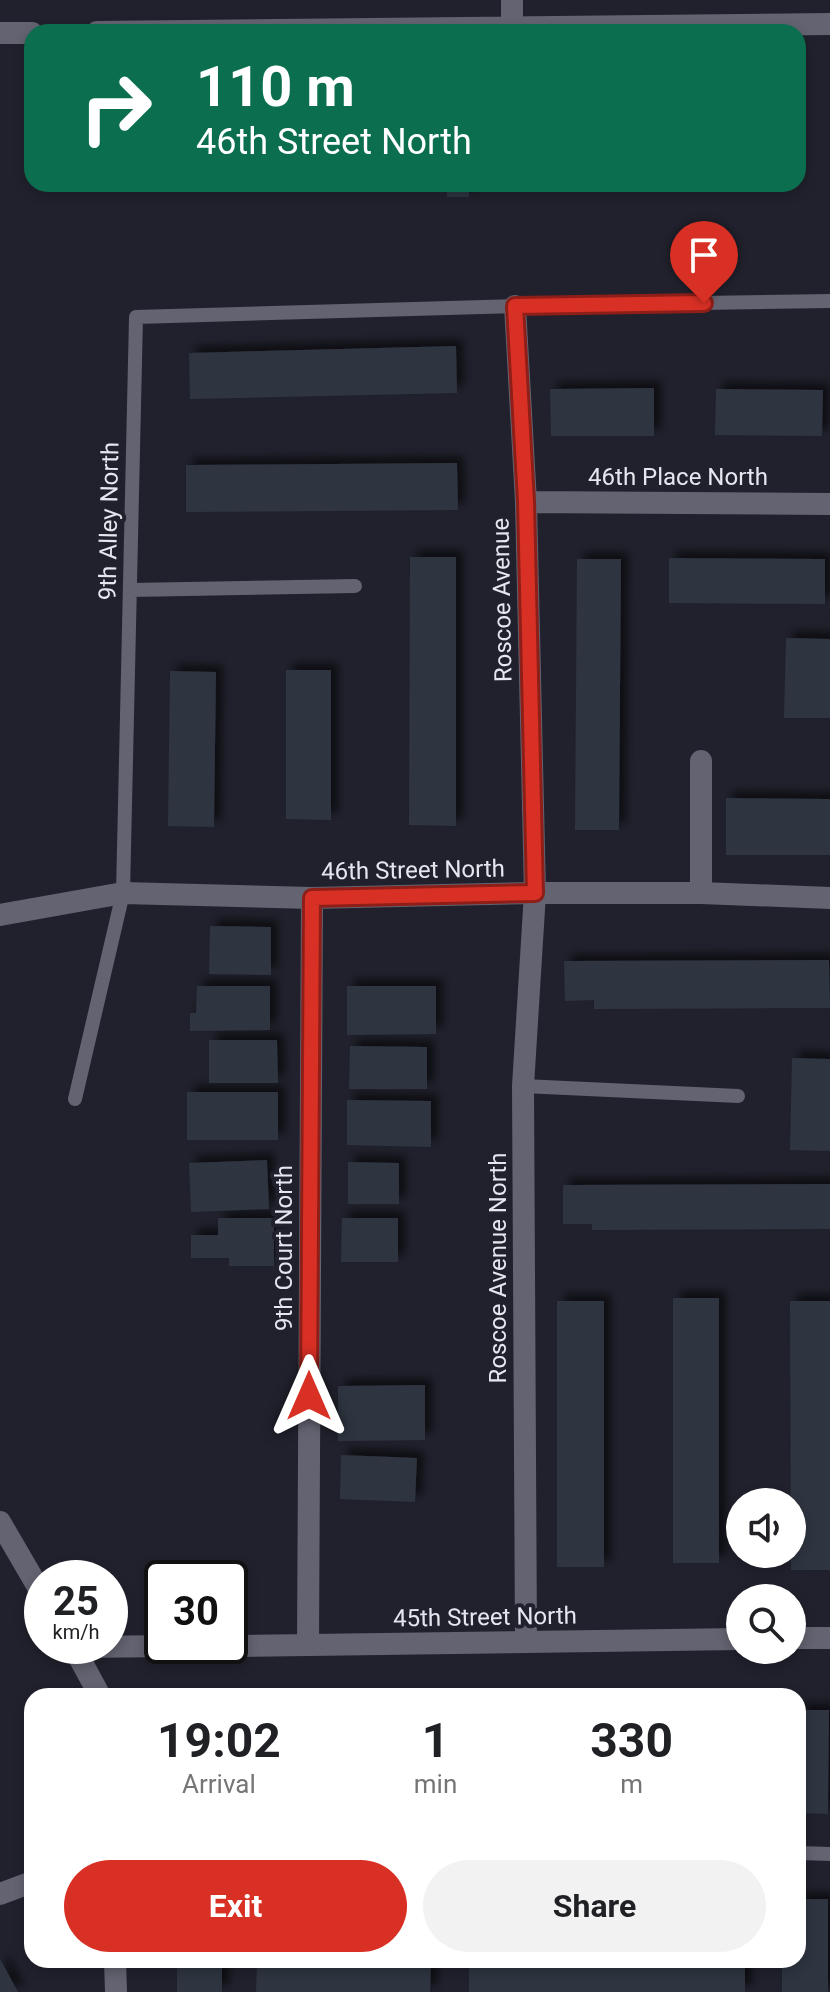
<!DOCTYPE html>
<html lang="en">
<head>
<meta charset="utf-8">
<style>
	body { margin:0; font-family:Roboto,sans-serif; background:#f2f2f2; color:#202124; height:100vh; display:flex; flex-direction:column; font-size:30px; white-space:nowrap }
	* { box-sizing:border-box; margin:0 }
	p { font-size:26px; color:#757577 }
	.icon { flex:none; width:44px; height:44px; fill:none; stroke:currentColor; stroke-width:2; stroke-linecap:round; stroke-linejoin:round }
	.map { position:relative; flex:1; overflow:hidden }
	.side { position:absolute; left:24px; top:1688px; width:782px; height:280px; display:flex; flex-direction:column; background:#fff; border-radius:24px; box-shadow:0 4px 12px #0003 }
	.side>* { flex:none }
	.guide { position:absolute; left:24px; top:24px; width:782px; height:168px; border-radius:24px; box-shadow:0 4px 12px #0003; background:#0b6e4f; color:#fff; overflow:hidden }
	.controls { position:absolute; left:726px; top:1488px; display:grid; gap:16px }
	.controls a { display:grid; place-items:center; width:80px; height:80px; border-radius:50%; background:#fff; box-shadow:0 4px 12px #0003; font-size:40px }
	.speed { position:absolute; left:24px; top:1560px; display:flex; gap:16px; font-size:40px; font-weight:700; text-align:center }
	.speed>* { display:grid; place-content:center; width:104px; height:104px; border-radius:50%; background:#fff; box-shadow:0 4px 12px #0003; line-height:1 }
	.speed small { font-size:20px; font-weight:400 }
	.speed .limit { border:4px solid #111; border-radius:12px; background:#fff; color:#111 }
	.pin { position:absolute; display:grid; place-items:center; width:68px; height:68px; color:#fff; margin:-82px -34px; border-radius:50% 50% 50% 0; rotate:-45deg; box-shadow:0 0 8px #0007 }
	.pin .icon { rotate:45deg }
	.me { position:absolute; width:88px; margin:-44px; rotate:0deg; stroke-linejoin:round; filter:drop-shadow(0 0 6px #0008) }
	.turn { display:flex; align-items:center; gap:28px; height:168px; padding:0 40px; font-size:36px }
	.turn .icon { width:104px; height:104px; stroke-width:2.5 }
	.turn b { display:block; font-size:56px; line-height:68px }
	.eta { display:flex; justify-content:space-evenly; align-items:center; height:136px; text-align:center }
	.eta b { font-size:48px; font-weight:700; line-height:56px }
	.cta { display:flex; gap:16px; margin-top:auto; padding:16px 40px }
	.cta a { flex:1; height:92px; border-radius:48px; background:#d93025; color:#fff; font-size:32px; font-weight:700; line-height:92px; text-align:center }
	.cta a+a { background:#f2f2f2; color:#202124 }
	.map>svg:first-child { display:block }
	.building { fill:#2e3540; filter:url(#shadow) }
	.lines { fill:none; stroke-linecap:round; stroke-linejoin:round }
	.service { stroke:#636371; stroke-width:14 }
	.minor { stroke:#636371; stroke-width:22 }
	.route-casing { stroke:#8d1f18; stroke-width:20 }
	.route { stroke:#d93025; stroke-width:14 }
	.labels { text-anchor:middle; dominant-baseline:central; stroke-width:8; stroke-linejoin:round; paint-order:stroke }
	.street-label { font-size:24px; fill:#e6e6ef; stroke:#21212d }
</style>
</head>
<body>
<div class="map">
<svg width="830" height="1992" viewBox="0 0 830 1992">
	<defs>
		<filter id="shadow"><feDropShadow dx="7" dy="-7" stdDeviation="4" flood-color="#0009"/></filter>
	</defs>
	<rect width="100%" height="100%" fill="#21212d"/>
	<path class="building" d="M447 184H469V197H447Z
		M456 346 457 393 190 399 189 353Z
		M654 388V436H551L550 389Z
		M716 389 823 390 822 436 715 435Z
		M457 463 458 510 186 512V465Z
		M410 557H456V826L409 825Z
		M669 558 825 559V604L669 603Z
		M577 559H621L619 830H575Z
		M786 638 830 639V718H784Z
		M286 670H331V820L286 819Z
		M170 671 216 672 214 827 168 826Z
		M726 798 830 799V855H726Z
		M210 926 271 927V975L209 974Z
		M829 960 830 1008 594 1009V1000L565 1001 564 961Z
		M197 986H270V1030L190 1031V1013H196Z
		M347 986H436V1034L347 1035Z
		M209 1040H277L278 1083H209Z
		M350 1046 427 1047V1089H349Z
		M792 1058 830 1059V1151L790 1150Z
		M187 1092H278V1140H187Z
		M347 1100 431 1101V1147L347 1145Z
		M267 1160 269 1209 191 1212 189 1163Z
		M348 1162 399 1163V1204H348Z
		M830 1184V1229L592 1230V1224H563V1185Z
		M218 1218H274V1266H229V1258H191V1235H218Z
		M342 1218H398V1262H341Z
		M673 1298H719V1563H673Z
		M557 1301H604V1567H557Z
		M790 1301H830V1570H791Z
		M425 1385V1440L338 1441V1386Z
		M341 1455 417 1458 415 1502 340 1499Z
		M798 1710H829L828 1814 798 1813Z
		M798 1899H828V1992H782V1960H798Z
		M0 1959 18 1992H0Z
		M177 1960H222V1992H177Z
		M745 1963V1992H469V1967Z
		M257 1965 431 1966 430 1992H256Z"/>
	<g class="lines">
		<path class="service" d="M130 590 355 586
			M523 1086 738 1096
			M75 1099 123 893 136 317 515 306 830 301
			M798 1853 830 1854"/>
		<path class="minor" d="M512 27V0
			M97 32 830 24
			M0 33H32
			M515 306 526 502 535 893 523 1086 526 1642
			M526 502 830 504
			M701 893V761
			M0 915 123 893 312 898 535 893H701L830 898
			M0 1522 42 1594
			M792 1638H830
			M308 1645 312 898
			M73 1646 100 1696
			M230 1646 740 1639
			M73 1647 176 1646
			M0 1894 32 1882
			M115 1960 116 1992"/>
	</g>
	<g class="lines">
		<defs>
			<path id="route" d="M309 1396 312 898 535 893 526 502 515 306 704 303"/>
		</defs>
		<use href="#route" class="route-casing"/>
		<use href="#route" class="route"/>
	</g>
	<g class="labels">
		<g class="street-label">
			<text x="678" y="477">46th Place North</text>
			<text transform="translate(109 521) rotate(-89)">9th Alley North</text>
			<text transform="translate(502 600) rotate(-91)">Roscoe Avenue</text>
			<text transform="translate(413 870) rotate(-1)">46th Street North</text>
			<text transform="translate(284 1248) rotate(-90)">9th Court North</text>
			<text transform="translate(498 1268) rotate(-90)">Roscoe Avenue North</text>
			<text transform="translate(485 1617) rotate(-1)">45th Street North</text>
		</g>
	</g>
</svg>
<div class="controls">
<a><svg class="icon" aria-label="sound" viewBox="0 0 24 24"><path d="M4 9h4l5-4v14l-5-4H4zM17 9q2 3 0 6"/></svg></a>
<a><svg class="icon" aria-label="search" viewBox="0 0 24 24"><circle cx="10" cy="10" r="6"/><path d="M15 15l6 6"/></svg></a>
</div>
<div class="speed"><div>25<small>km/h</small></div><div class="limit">30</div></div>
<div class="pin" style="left:704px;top:303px;background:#d93025"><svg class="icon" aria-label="arrive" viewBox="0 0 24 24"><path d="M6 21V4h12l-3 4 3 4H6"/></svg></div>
<svg class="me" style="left:309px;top:1396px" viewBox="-20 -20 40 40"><path d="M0-17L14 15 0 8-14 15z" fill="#d93025" stroke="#fff" stroke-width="4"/></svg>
<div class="guide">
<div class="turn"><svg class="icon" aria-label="right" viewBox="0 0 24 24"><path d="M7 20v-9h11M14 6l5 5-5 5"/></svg><div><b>110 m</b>46th Street North</div></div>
</div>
<section class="side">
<div class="eta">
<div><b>19:02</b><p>Arrival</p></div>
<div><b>1</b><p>min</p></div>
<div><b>330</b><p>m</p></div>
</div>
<div class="cta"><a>Exit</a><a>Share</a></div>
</section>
</div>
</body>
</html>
